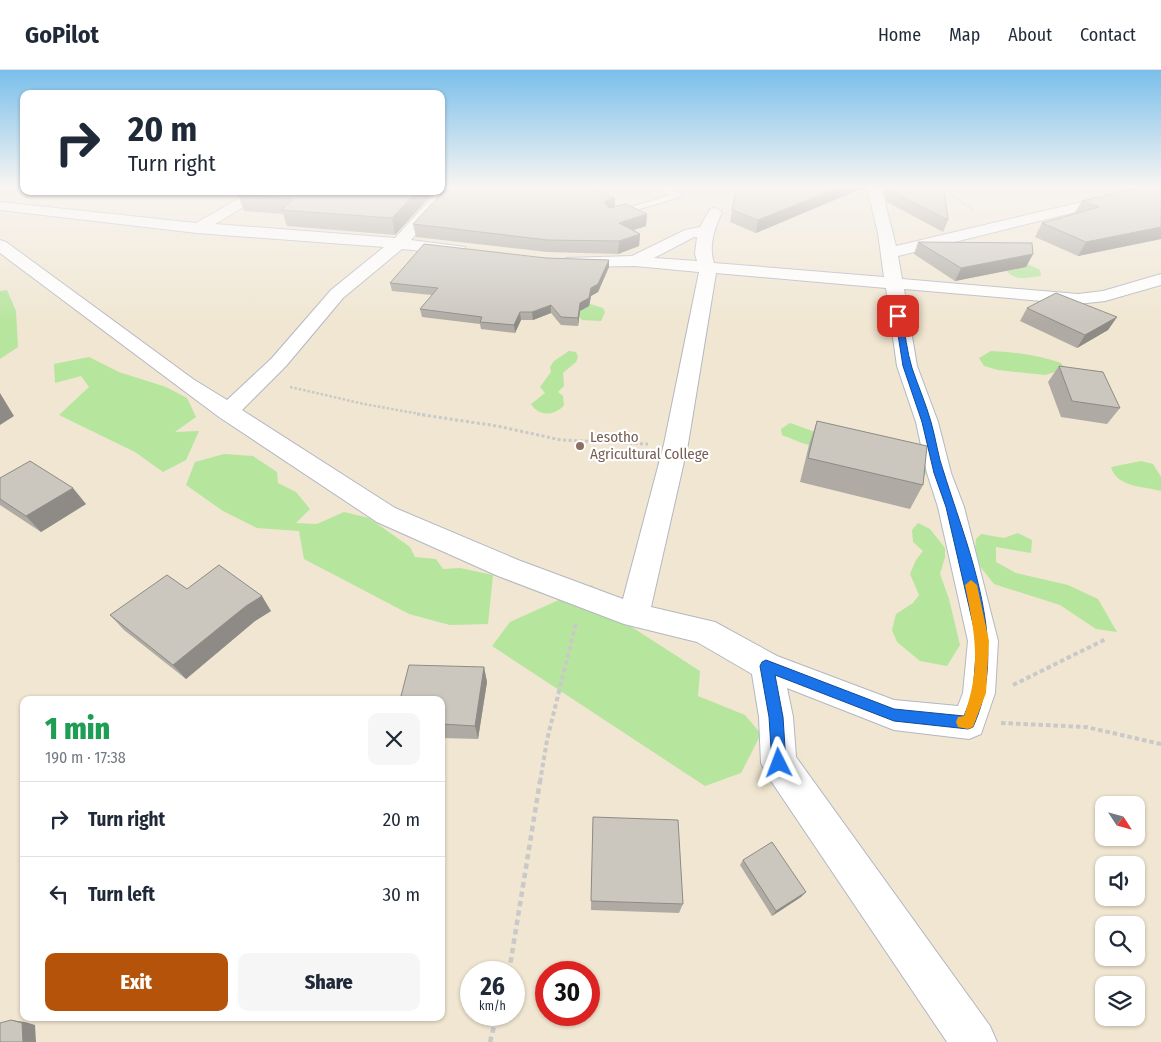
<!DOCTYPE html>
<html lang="en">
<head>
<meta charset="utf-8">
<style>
	body { margin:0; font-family:"Fira Sans Condensed",sans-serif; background:#f6f6f7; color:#1f2937; height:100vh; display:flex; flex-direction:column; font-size:19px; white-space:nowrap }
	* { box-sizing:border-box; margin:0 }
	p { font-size:16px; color:#747a83 }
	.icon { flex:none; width:28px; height:28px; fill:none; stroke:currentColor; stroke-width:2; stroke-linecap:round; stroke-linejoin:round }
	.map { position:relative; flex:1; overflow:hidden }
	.sheet { position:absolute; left:20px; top:626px; width:425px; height:325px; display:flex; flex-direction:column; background:#fff; border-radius:10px; box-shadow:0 1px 4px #0004 }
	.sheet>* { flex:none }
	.guide { position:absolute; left:20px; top:20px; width:425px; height:105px; border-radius:10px; box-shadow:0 1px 4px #0004; background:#fff; color:#1f2937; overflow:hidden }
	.needle { width:32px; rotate:126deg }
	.controls { position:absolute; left:1095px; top:726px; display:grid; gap:10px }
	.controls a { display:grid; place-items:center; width:50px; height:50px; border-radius:10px; background:#fff; box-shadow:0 1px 4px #0004; font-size:25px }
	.speed { position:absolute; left:460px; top:891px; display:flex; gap:10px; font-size:25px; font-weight:700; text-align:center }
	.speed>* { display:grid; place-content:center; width:65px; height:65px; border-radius:50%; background:#fff; box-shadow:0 1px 4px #0004; line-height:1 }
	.speed small { font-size:12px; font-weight:400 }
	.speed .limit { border:8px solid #d22; background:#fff; color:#111 }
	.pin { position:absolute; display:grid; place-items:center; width:42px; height:42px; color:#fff; margin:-21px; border-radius:10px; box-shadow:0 2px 8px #0006 }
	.me { position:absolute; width:55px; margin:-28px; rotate:357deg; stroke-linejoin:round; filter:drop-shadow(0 0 4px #0008) }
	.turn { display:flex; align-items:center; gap:18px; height:105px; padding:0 25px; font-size:22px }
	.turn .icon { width:65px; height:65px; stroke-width:2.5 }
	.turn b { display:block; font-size:35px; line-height:42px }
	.round { display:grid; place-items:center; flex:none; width:52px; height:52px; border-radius:10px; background:#f6f6f7 }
	.overview { display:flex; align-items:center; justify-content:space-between; height:85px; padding:0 25px }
	h1 { font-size:30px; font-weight:800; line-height:38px; color:#1e9e55 }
	.cta { display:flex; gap:10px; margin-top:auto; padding:10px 25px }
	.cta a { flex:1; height:58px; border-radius:10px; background:#b45309; color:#fff; font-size:20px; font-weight:800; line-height:58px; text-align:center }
	.cta a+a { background:#f6f6f7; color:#1f2937 }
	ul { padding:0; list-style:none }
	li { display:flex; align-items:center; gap:15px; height:75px; padding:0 25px; border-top:1px solid #e0e1e3 }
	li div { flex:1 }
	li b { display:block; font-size:19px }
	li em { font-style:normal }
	header { display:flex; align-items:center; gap:30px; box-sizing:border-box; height:70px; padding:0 25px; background:#fff; border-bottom:1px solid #e0e1e3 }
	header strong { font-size:24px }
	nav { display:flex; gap:28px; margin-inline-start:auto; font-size:18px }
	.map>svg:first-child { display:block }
	.education { fill:#f0e6d1; fill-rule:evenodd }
	.green { fill:#b6e59e }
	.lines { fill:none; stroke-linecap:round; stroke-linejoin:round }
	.lane-casing { stroke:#b4b7c1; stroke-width:2 }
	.street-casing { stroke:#b4b7c1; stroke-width:2 }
	.path-far4 { stroke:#c9c9c9; stroke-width:2; stroke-dasharray:2 1; stroke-linecap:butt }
	.path-far3 { stroke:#c9c9c9; stroke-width:2.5; stroke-dasharray:2.5 2; stroke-linecap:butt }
	.path-far2 { stroke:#c9c9c9; stroke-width:3; stroke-dasharray:3 2.5; stroke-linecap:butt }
	.path-far1 { stroke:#c9c9c9; stroke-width:4; stroke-dasharray:4.5 3; stroke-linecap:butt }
	.path { stroke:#c9c9c9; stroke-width:4.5; stroke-dasharray:5.5 4; stroke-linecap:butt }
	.lane { fill:#fff; fill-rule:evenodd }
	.street { fill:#fff; fill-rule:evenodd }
	.wall { fill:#afaba4 }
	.shaded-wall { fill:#8e8b86 }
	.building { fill:#cbc7bf; stroke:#8e8b86 }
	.route { fill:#1a73e8; stroke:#114b97 }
	.slow { fill:#f59e0b }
	.education-dot { fill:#8d6e63; stroke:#fff; stroke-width:2 }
	.labels { text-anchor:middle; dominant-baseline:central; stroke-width:4.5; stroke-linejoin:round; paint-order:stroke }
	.education-label { font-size:15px; fill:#785e54; stroke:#fff; text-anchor:start }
</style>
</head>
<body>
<header>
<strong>GoPilot</strong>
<nav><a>Home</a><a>Map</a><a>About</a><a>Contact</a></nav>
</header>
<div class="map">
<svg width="1161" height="972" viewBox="0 0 1161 972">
	<rect width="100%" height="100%" fill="#efe9e1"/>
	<path class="education" d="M0 117H24V121H441V117H1161V972H0ZM24 630H441V948H24ZM1104 735H1136V768H1104ZM1104 795H1136V828H1104ZM1104 855H1136V888H1104ZM471 902H514V945H471ZM546 902H589V945H546ZM1104 915H1136V948H1104Z"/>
	<path class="green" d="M1023 192 1040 200 1041 206C1029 207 1015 212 1007 201L1008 197Z
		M7 220 16 241 18 277 0 289V221Z
		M590 234 603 238 605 242 601 251 582 250 576 243Z
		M569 281 576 282 578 287 576 292 563 303 564 316 558 322 563 326 564 335C555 346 539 347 531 334L545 323 540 317 551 302 550 297 554 291Z
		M991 281C1015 282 1039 285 1061 293L1065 299 1045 305 998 300 984 296 979 288Z
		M89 287 119 302 166 317 187 328 196 347 175 362 199 361 186 390 163 402 135 382 59 345 89 317 81 306 55 313 54 294Z
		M790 353 829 367 923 391 928 400 924 407 802 373 782 365 781 359Z
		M224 384 253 386 277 402 278 413 296 422 310 439 296 453 317 454 344 442 369 448 410 477 415 487 436 489 443 499 460 498 493 505 488 554 450 555 409 544 304 489 299 461 257 458 223 441 186 415 195 392Z
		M1141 391 1153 394 1161 407V421C1144 416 1117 418 1111 397Z
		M918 453 930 459 945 478V487L940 504 949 529 960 575 947 596 920 591 897 572 892 560 896 544 913 533 919 525 910 504 916 490 923 481 913 472 912 460Z
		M1018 463 1032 470 1031 483 996 477V492L1016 503 1068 515 1098 529 1117 562 1096 559 1060 535 994 514 979 495 975 480 976 469 981 464 1004 468Z
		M592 515 612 548 627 554 700 601 698 626 745 645 761 664 741 703 705 716 492 576 510 552Z"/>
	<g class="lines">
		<defs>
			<path id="lane" d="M660 117H669L683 126 613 147 608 144 671 125Z"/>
			<path id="street" d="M443 117H457L411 170 465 177 467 180 465 183 459 185 402 179 343 228 286 296 242 340 395 438 518 490 623 529 664 374 699 202 635 196 572 197 566 196 564 192 566 188 632 186 685 160 700 157 710 139 715 138 722 142C715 158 708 175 714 193L884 207 878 163 867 117H881L896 176 1145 117H1161V121L898 186 902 209 1078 224 1103 221 1161 204V215L1105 231 1078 234 904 219 917 296 938 352 951 403 964 437 998 571 995 623 981 664 969 669 894 660 787 618 793 647 796 687 990 956 997 972H947L767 705 761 693 759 647 752 604 697 572 624 554 498 506 377 452 219 347 0 183V170L6 172 193 309 227 330 272 288 331 220 384 177 197 163 0 140V132L196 153 252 121H270L215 154 395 168 438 121H441ZM694 167H697L695 184 697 191 654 188ZM716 203 886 218 897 296 916 352 927 403 938 437 968 571 963 623 958 636 894 630 777 586 715 552 651 537 688 374Z"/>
		</defs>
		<use href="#lane" class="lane-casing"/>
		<use href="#street" class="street-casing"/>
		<path class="path-far4" d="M941 117 973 140"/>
		<path class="path-far3" d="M290 317 364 334 425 345"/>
		<path class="path-far2" d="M417 344 497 356 561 370 648 374"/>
		<path class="path-far1" d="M1013 615 1106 569
			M1001 653 1086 657 1161 674
			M540 712 547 670 576 553"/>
		<path class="path" d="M509 902 540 711
			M490 972 497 945"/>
		<use href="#lane" class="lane"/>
		<use href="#street" class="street"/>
	</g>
	<path class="wall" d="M865 117 756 163 730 152 732 140Z
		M886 117H934L948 150 943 162 887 132 884 123Z
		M1161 117V169L1078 186 1035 167 1042 153 1074 144 1082 131Z
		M226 121H435L395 165 287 156 283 144 244 141 238 125 227 124Z
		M615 128V136L647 144 646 156 634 160 640 164 639 176 618 184 547 182 416 167 413 154Z
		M918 172 1033 184 1026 197 955 211 914 184Z
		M546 188 609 190V197L598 222 591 226 589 236 580 241 578 256 561 255 551 243 533 250H521L515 263 481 259 480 254 422 247 420 239 432 225 392 221 390 213Z
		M1027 238 1117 247 1108 260 1077 278 1020 251Z
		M1059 296 1120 338 1107 354 1061 347 1048 312Z
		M817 351 923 415 910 439 800 412 809 375Z
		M0 408 86 434 41 462 0 435Z
		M187 519 271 541 255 551 186 609 124 560 110 545Z
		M484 597 487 612 478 669 441 668V630Z
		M593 747 683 834 679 843 591 840Z
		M743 790 801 827 772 846 740 795Z"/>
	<path class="shaded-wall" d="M840 117H865L756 163 758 150Z
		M417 121H435L395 165 392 148Z
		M615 128V140L603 144 604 132Z
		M647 144 646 156 618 165 619 153Z
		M1161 157V169L1078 186 1086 172Z
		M640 164 639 176 618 184 619 171Z
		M1033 184 1026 197 955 211 961 198Z
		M609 190V197L598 222 591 226 589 236 580 241 578 256V248L580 233Z
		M551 235V243L533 250 532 242Z
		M520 242 521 250 515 263 514 255Z
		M1117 247 1108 260 1077 278 1085 265Z
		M0 323 14 346 0 355Z
		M73 418 86 434 41 462 26 446Z
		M262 526 271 541 255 551 186 609 173 595 246 536Z
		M484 597 487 612 478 669 475 656Z
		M806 822 801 827 772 846 776 841Z
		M11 950 25 952 35 955 36 972H23Z"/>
	<path class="building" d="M461 117H591L615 128 604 132 609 138 626 134 647 144 619 153 640 164 619 171 547 170 413 154 443 122Z
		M737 117H840L758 150 732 140Z
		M889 117H934L944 118 948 150 891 121Z
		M1140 117H1161V157L1086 172 1042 153 1099 137 1082 131Z
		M242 121H417L392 148 281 140 294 129 238 124Z
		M918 172 1032 173 1033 184 961 198Z
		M424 174 546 188 609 190 598 214 591 218 589 228 580 233 578 248 561 247 551 235 532 242H520L514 255 480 252 482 247 420 239 438 218 390 213Z
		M1056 223 1117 247 1085 265 1027 238Z
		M1059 296 1103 302 1120 338 1072 331Z
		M817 351 927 376 923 415 808 388Z
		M30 391 73 418 26 446 0 429V408Z
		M219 495 262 526 246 536 173 595 110 545 167 505 187 519Z
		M409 595 484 597 475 656 441 654V630H400Z
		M593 747 678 750 683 834 591 831Z
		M772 772 806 822 776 841 743 790Z
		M11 950 22 953 23 972H0V953Z"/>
	<linearGradient id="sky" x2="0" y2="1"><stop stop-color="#7abfeb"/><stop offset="0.46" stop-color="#f8f5f2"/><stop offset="1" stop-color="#f8f5f2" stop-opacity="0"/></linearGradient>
	<rect width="1161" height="253" fill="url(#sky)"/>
	<path class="route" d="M898 244 902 246C905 263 907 282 912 298 918 316 926 334 931 352 936 369 938 387 944 403 969 483 1010 576 973 657L968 659 894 651 775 605 783 647 786 693 784 698 779 700 774 698 772 693 769 647 760 596 762 592 766 590 894 639 964 646 973 623 977 571 946 437 934 403 922 352 903 296 895 246Z"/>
	<path class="slow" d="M971 510 977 515 989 571 986 623 973 657 968 659 958 657 956 652 958 647 964 646C982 596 975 564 965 515Z"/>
	<circle class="education-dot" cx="580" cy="376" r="5"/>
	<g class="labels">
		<g class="education-label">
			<text x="590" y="367">Lesotho<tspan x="590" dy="17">Agricultural College</tspan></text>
		</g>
	</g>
</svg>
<div class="controls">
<a><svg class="needle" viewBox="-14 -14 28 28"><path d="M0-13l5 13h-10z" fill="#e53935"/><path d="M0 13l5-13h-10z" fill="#747a83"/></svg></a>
<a><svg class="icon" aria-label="sound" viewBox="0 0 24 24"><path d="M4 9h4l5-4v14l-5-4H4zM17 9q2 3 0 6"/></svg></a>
<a><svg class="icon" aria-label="search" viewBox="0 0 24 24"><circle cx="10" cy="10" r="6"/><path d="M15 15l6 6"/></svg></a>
<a><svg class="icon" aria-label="layers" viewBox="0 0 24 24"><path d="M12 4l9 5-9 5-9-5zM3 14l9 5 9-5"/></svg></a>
</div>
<div class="speed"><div>26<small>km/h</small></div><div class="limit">30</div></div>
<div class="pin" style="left:898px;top:246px;background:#d93025"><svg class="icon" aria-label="arrive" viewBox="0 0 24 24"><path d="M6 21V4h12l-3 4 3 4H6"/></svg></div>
<svg class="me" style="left:779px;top:693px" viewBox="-20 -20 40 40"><path d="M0-17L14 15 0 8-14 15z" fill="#1a73e8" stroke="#fff" stroke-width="4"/></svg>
<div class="guide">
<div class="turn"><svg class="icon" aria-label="right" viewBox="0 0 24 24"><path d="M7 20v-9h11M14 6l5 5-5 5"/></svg><div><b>20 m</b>Turn right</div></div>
</div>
<section class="sheet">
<div class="overview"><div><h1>1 min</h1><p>190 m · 17:38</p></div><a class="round"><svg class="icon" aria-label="close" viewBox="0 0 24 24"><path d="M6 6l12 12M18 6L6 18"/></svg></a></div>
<ul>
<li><svg class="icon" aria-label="right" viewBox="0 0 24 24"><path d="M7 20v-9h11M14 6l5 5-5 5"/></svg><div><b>Turn right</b></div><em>20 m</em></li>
<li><svg class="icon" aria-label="left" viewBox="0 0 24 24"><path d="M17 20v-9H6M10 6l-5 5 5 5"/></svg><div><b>Turn left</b></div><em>30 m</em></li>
</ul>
<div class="cta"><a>Exit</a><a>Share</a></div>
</section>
</div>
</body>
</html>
